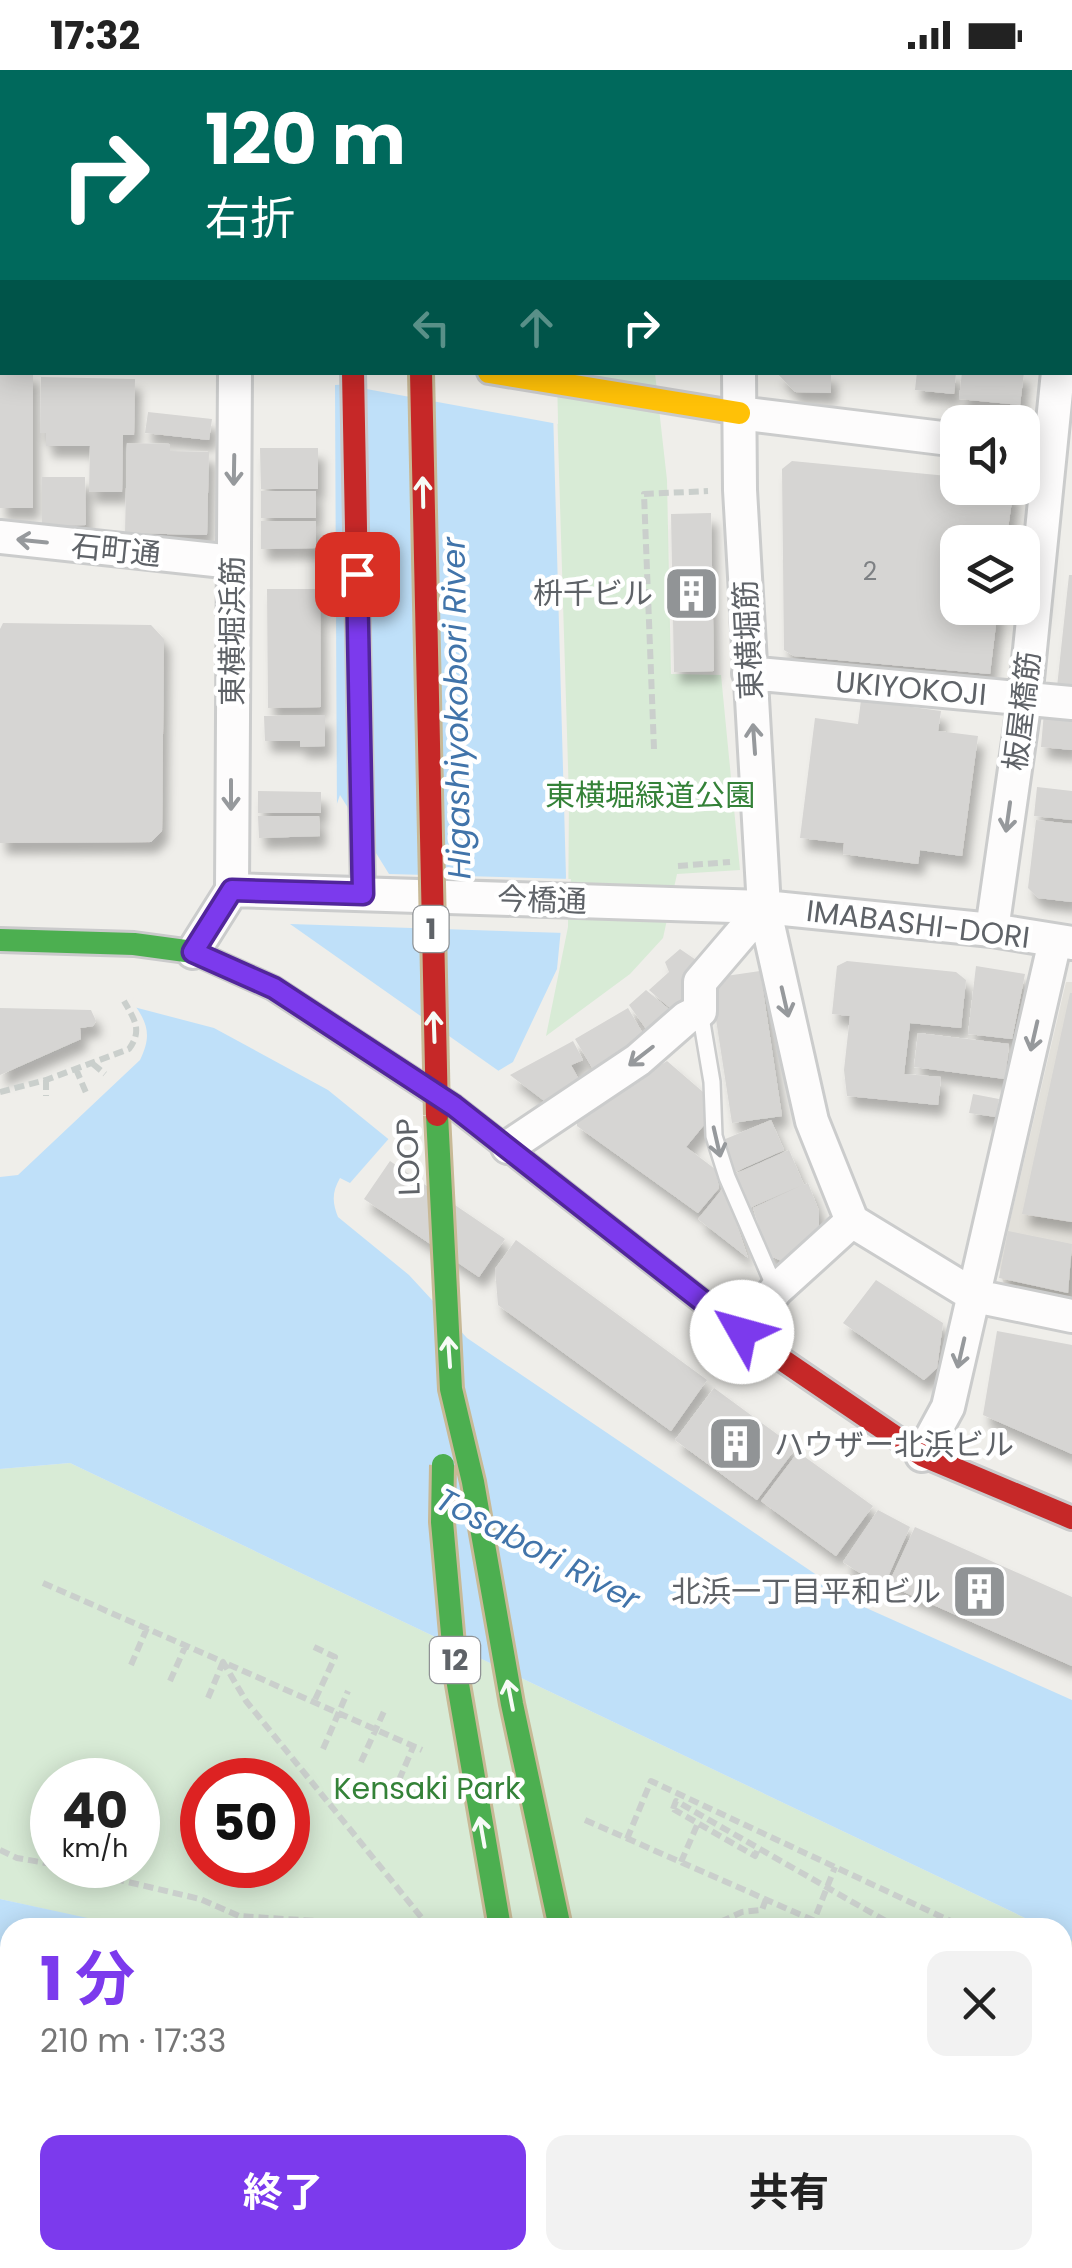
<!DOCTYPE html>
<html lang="ja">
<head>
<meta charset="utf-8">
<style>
	body { margin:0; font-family:Poppins,"Noto Sans JP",sans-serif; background:#f2f2f2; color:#222; height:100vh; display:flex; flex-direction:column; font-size:38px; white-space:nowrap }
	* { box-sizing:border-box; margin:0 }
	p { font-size:32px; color:#767676 }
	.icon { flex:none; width:55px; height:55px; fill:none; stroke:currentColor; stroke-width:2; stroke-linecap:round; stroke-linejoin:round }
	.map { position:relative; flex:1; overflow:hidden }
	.side { position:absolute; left:0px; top:1848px; width:1072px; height:352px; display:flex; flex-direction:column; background:#fff; border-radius:30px 30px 0 0; box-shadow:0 5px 25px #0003 }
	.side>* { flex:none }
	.top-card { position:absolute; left:0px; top:0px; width:1072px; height:305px; box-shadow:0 5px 25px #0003; background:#00695c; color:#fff; overflow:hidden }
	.buttons { position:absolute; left:940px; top:335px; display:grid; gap:20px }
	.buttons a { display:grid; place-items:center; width:100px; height:100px; border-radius:20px; background:#fff; box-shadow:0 5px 25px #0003; font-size:50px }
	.speed { position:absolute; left:30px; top:1688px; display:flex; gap:20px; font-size:50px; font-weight:700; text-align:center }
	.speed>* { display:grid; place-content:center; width:130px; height:130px; border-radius:50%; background:#fff; box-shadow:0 5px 25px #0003; line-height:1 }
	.speed small { font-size:25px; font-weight:400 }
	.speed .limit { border:15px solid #d22; background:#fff; color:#111 }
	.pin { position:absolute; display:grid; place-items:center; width:85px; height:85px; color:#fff; margin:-42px; border-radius:20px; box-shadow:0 5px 15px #0006 }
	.me { position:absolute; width:110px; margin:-55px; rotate:308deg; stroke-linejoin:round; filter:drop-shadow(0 0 8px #0008) }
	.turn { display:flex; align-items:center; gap:35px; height:210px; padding:0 40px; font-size:45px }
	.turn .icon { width:130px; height:130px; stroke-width:2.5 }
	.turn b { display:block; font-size:70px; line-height:85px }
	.lanes { display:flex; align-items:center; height:95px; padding:0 40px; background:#0003; justify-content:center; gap:50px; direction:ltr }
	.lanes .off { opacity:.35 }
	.round { display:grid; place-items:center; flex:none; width:105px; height:105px; border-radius:20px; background:#f2f2f2 }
	.head { display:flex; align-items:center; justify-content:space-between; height:170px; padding:0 40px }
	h1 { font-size:60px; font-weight:700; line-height:75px; color:#7c3aed }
	.primary-button { display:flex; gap:20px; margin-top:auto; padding:20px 40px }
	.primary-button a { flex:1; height:115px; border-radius:20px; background:#7c3aed; color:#fff; font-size:40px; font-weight:700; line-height:115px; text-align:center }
	.primary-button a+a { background:#f2f2f2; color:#222 }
	.status { display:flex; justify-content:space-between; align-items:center; height:70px; padding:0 50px; background:#fff; direction:ltr }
	.status svg { height:28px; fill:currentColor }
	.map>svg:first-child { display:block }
	.education { fill:#e2e0da }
	.green { fill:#d8ebd6; fill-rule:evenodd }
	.water { fill:#bfe0f9 }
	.pier { fill:#efeeea }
	.building { fill:#d6d5d3; filter:url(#shadow) }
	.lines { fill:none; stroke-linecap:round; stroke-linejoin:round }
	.lane-casing { stroke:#cbcccc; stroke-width:20 }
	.street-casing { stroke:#cbcccc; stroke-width:38 }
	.fast-casing { stroke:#cacacb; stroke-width:28 }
	.slow-casing { stroke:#cacacb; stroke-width:28 }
	.jam-casing { stroke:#cacacb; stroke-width:28 }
	.path { stroke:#cacfcc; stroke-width:6; stroke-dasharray:10 5; stroke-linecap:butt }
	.lane { stroke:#fdfcfc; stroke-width:15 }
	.street { stroke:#fdfcfc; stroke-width:32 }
	.fast { stroke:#4caf50; stroke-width:22 }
	.slow { stroke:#ffc107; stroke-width:22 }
	.jam { stroke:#c62828; stroke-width:22 }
	.fast-bridge-casing { stroke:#c8b996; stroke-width:28; stroke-linecap:butt }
	.jam-bridge-casing { stroke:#c8b996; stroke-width:28; stroke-linecap:butt }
	.fast-bridge { stroke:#4caf50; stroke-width:22 }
	.jam-bridge { stroke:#c62828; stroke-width:22 }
	.oneway { stroke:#96999c }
	.oneway2 { stroke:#f6fbf6 }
	.route-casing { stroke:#51269a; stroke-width:25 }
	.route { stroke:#7c3aed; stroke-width:18 }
	.labels { text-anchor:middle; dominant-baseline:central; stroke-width:9; stroke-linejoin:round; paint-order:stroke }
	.number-label { font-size:25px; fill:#7e8184 }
	.shield { fill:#fff; stroke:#8f9295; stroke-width:2.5 }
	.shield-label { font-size:28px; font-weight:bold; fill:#5f6368 }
	.street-label { font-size:30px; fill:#5f6368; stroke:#fff }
	.poi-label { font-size:30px; fill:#5f6368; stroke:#fff; text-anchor:end }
	.park-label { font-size:30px; fill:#348238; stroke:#fff }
	.water-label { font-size:32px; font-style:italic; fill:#4174aa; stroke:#fff }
</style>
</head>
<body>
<div class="status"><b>17:32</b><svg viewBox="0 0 49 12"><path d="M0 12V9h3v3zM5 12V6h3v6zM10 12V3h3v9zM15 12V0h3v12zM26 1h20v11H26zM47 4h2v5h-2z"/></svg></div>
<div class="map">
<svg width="1072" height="2198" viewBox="0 0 1072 2198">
	<defs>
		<filter id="shadow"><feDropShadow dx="6" dy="11" stdDeviation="5" flood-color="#0004"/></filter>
	</defs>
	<rect width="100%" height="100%" fill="#efeeea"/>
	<path class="education" d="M1066 912H1072V1228L1004 1214 999 1198Z"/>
	<path class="green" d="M556 303H655L667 410 671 604 721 605 740 800 677 804 663 868 630 904 546 966 568 857 569 729Z
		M70 1393 1044 1857 129 1858 0 1829V1399ZM52 1710H138V1795H52ZM202 1710H288V1795H202Z
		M1063 1866 1072 1871V1947L1063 1967Z
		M891 2190H958L954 2198H909Z"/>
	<path class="water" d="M552 303 566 807 557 899 513 992 392 1065 350 1113 340 1108C332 1122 332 1132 338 1147L409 1205 467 1268 864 1537 1072 1630V1871L1063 1866 1062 1858 1044 1857 70 1393 0 1399V1107L18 1105 140 990C151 967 149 955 134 934L250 782 316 776 329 765 337 749 335 315Z
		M0 1829 129 1857 10 1858V2190H891L909 2198H0Z
		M1072 1947V2198H954L958 2190H1062V1967Z"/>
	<path class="pier" d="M321 302H557L558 354 328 312Z
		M340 725 389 804 571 809 565 863 290 854 503 1004 392 1072 328 1020 214 958 130 936 134 927 213 824 219 823 257 773 315 774 326 765Z"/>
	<path class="building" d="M0 302H33V438H0Z
		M776 302H831V323L795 322Z
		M917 302H956L954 324 915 320Z
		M962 302H1024L1020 335 959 329Z
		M41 307 135 309 134 365H123L122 422H89L90 376H46V363H40Z
		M148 342 212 349 209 370 145 363Z
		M127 373 170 374V381L209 382 207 465 125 463Z
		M260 378H318V419H261Z
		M792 391 958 407V418H1008L1013 424 1006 472H958V538H998L990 604 794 586 784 580 782 399Z
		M42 407H85L86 455 42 456Z
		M261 421H316V448H261Z
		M711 443 714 601 674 602 671 444Z
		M261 451H316V478L261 479Z
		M1069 505H1072V619L1057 617Z
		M267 519H320L321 637 268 638Z
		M3 553 151 555 164 569 162 761 151 772 0 773V559Z
		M861 630 941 641 938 661 978 666 962 786 920 780 918 794 843 784 844 773 800 768 815 648 858 654Z
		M1044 642 1072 645V680L1041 677Z
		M325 645V676L300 677V671H265L264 646Z
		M1037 717 1072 721V750L1034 746Z
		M258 721 321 722V743H258Z
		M258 746H319L320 766 259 768Z
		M1036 750 1072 754V832L1038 828 1028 818Z
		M680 879 699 892 690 928 677 944 649 920 669 902 665 892Z
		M847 891 956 902 966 910 961 958 910 953 904 1004 941 1007 938 1035 847 1026 844 1000 850 946 832 944 837 896Z
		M976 896 1025 904 1012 969 968 964Z
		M760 901 782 1046 732 1053 711 917 719 907Z
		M646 920 670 940 647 960 629 935Z
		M1070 923H1072V1152L1022 1144Z
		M0 938 91 940 96 951 93 956 80 958 81 969 0 1005Z
		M628 938 649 974 596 1004 575 969Z
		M918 963 1009 974 1005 1009 914 997Z
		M573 971 583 990 571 995 583 1017 551 1036 510 1005Z
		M667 991 703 1022 704 1055 686 1077 715 1099 719 1118 698 1143 577 1056V1046Z
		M973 1024 999 1029 996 1047 969 1043Z
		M771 1050 784 1080 735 1102 723 1070Z
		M789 1080 804 1115 808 1113 819 1141V1157L815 1168 784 1192 768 1185 753 1138 800 1116 749 1138 735 1104Z
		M390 1091 505 1169 479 1207 364 1129Z
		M724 1117 748 1188 698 1149Z
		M1008 1161 1072 1174 1068 1223 999 1208Z
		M516 1170 707 1310 671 1361 498 1235 495 1199Z
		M876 1210 943 1253 937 1298 924 1310 843 1253Z
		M997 1261 1072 1275V1384L983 1345Z
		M714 1318 796 1378 757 1430 675 1370Z
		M798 1382 873 1436 836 1486 761 1431Z
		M878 1440 910 1457 883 1518 843 1492Z
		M915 1457 1072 1527V1596L888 1515Z"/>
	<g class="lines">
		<defs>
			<path id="lane" d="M700 941 712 1012 714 1066 727 1107 776 1220"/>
			<path id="street" d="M720 0V2
				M237 2V0
				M1070 18H1072
				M1070 143 1072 116
				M739 302 740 420 764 837 812 1051 852 1151
				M739 343 958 370
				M0 467 233 492
				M749 603 1072 633
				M232 820 764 837 992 860 1072 873
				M232 820 235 302
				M992 860 1025 629 1058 302
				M193 882 232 820
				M508 1077 638 990 686 948 700 941V912L764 837
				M852 1151 975 1226 1072 1246
				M742 1263 776 1220 852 1151
				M922 1385 948 1337 1055 871"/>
			<path id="fast" d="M347 0 348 2
				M0 870 134 874 193 882 273 918 453 1036 740 1261
				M656 2190 660 2198"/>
			<path id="slow" d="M415 0V2
				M489 302 739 343
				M573 2190 575 2198"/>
			<path id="jam" d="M0 227H2
				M353 302 363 823
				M740 1261 922 1385 1072 1448"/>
		</defs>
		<use href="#lane" class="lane-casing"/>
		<use href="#street" class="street-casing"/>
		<use href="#fast" class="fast-casing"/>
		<use href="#slow" class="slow-casing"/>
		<use href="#jam" class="jam-casing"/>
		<path class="path" d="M620 0 621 2
			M654 679 644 424 708 421
			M678 796 730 792
			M93 994 105 1004
			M76 999 87 1025
			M46 1010V1026
			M0 1022 46 1010 129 979C143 960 134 949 124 931
			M43 1513 223 1592 246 1631 430 1858
			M314 1577 335 1587 314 1632
			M131 1595 147 1558
			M170 1611 186 1575
			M208 1628 223 1592 422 1680
			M323 1679 348 1621
			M361 1692 385 1639
			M399 1710 414 1675
			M673 1739 676 1731 898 1858
			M673 1739 755 1786 758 1779
			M585 1750 831 1858
			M627 1769 651 1711 957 1854 956 1858
			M0 1780 17 1788 52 1794
			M681 1792 698 1753
			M56 1795 200 1829 239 1846 316 1851 331 1858
			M707 1858 742 1842 762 1840 766 1829
			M811 1858 835 1797
			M1062 2066 1072 2070"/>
		<use href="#lane" class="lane"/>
		<use href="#street" class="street"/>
		<use href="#fast" class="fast"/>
		<use href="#slow" class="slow"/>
		<use href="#jam" class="jam"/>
		<defs>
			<path id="fast-bridge" d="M437 1045 451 1319 473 1412 512 1634 560 1858
				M443 1395 442 1452 455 1597 500 1858"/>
			<path id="jam-bridge" d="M421 302 437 1045"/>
		</defs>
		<use href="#fast-bridge" class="fast-bridge-casing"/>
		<use href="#jam-bridge" class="jam-bridge-casing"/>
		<use href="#fast-bridge" class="fast-bridge"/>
		<use href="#jam-bridge" class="jam-bridge"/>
	</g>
	<defs><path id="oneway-shaft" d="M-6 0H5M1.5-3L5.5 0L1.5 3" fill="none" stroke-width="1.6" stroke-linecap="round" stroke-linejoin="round" transform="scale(2.5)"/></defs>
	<g class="oneway">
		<use href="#oneway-shaft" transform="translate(234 400) rotate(91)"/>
		<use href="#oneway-shaft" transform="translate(32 471) rotate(-174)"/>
		<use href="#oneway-shaft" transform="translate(754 669) rotate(-94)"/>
		<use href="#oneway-shaft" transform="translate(231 725) rotate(90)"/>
		<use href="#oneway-shaft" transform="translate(1008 747) rotate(98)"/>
		<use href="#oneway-shaft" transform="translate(785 932) rotate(77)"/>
		<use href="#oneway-shaft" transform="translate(1034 966) rotate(103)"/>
		<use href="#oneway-shaft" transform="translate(641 986) rotate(142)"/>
		<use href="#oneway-shaft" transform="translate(717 1072) rotate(77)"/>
		<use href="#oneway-shaft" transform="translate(961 1283) rotate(103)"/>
	</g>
	<g class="oneway2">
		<use href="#oneway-shaft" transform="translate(423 422) rotate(-91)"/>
		<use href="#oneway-shaft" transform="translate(434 957) rotate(-92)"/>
		<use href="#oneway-shaft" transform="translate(449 1282) rotate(-94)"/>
		<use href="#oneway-shaft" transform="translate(510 1625) rotate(-101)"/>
		<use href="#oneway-shaft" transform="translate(482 1762) rotate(-100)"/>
	</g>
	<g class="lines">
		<defs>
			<path id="route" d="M357 504 363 824 232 820 193 882 274 918 454 1036 742 1262"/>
		</defs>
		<use href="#route" class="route-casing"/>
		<use href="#route" class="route"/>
	</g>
	<defs>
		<symbol id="building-square" viewBox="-11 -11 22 22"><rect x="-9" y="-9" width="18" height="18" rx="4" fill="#919496" stroke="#fff"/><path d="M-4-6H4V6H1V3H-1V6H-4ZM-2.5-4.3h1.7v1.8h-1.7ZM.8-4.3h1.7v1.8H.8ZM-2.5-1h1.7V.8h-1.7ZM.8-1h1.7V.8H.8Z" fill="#fff"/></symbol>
	</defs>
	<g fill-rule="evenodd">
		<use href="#building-square" x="660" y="492" width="63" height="63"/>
		<use href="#building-square" x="704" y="1342" width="63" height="63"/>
		<use href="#building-square" x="948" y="1490" width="63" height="63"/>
	</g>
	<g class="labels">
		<g class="number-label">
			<text x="870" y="501">2</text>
		</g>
		<g class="shield">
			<rect x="413.5" y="836" width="35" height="46" rx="8"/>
			<rect x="430" y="1567" width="50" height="46" rx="8"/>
		</g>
		<g class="shield-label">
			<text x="431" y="859">1</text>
			<text x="455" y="1590">12</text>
		</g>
		<g class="street-label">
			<text transform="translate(116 480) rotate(6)">石町通</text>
			<text transform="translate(232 561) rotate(-90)">東横堀浜筋</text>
			<text transform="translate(748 570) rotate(-93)">東横堀筋</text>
			<text transform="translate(911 618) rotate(5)">UKIYOKOJI</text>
			<text transform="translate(1022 641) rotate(-83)">板屋橋筋</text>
			<text transform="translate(542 830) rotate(2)">今橋通</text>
			<text transform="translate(918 854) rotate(7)">IMABASHI-DORI</text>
			<text transform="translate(408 1087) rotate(-92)">LOOP</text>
		</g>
		<g class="poi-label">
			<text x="653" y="523">枡千ビル</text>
			<text x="774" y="1374" text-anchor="start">ハウザー北浜ビル</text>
			<text x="941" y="1521">北浜一丁目平和ビル</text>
		</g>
		<g class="park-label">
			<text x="650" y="725">東横堀緑道公園</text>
			<text x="427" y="1718">Kensaki Park</text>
		</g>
		<g class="water-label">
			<text transform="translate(456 638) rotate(-91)">Higashiyokobori River</text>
			<text transform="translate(538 1479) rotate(28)">Tosabori River</text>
		</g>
	</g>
</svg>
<div class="buttons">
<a><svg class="icon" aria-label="sound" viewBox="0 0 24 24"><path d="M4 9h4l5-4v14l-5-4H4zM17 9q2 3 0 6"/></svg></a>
<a><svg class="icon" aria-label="layers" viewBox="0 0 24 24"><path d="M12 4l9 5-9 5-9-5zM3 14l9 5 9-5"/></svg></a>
</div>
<div class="speed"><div>40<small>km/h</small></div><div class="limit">50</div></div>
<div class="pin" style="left:357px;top:504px;background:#d93025"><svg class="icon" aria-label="arrive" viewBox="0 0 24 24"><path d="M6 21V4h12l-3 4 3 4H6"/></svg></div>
<svg class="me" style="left:742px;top:1262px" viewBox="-20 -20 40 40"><circle r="19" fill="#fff"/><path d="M0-13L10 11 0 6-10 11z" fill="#7c3aed"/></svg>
<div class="top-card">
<div class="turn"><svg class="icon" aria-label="right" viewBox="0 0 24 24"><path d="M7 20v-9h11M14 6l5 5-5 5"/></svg><div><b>120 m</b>右折</div></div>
<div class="lanes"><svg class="icon off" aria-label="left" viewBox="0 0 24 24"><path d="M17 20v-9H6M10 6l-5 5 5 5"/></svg><svg class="icon off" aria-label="ahead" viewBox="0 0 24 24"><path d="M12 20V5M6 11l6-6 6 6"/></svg><svg class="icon" aria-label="right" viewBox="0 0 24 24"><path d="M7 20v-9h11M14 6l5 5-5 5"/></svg></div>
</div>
<section class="side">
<div class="head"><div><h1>1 分</h1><p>210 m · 17:33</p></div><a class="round"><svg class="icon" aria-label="close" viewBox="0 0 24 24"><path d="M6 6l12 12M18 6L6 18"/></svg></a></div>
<div class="primary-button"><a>終了</a><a>共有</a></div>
</section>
</div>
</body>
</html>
